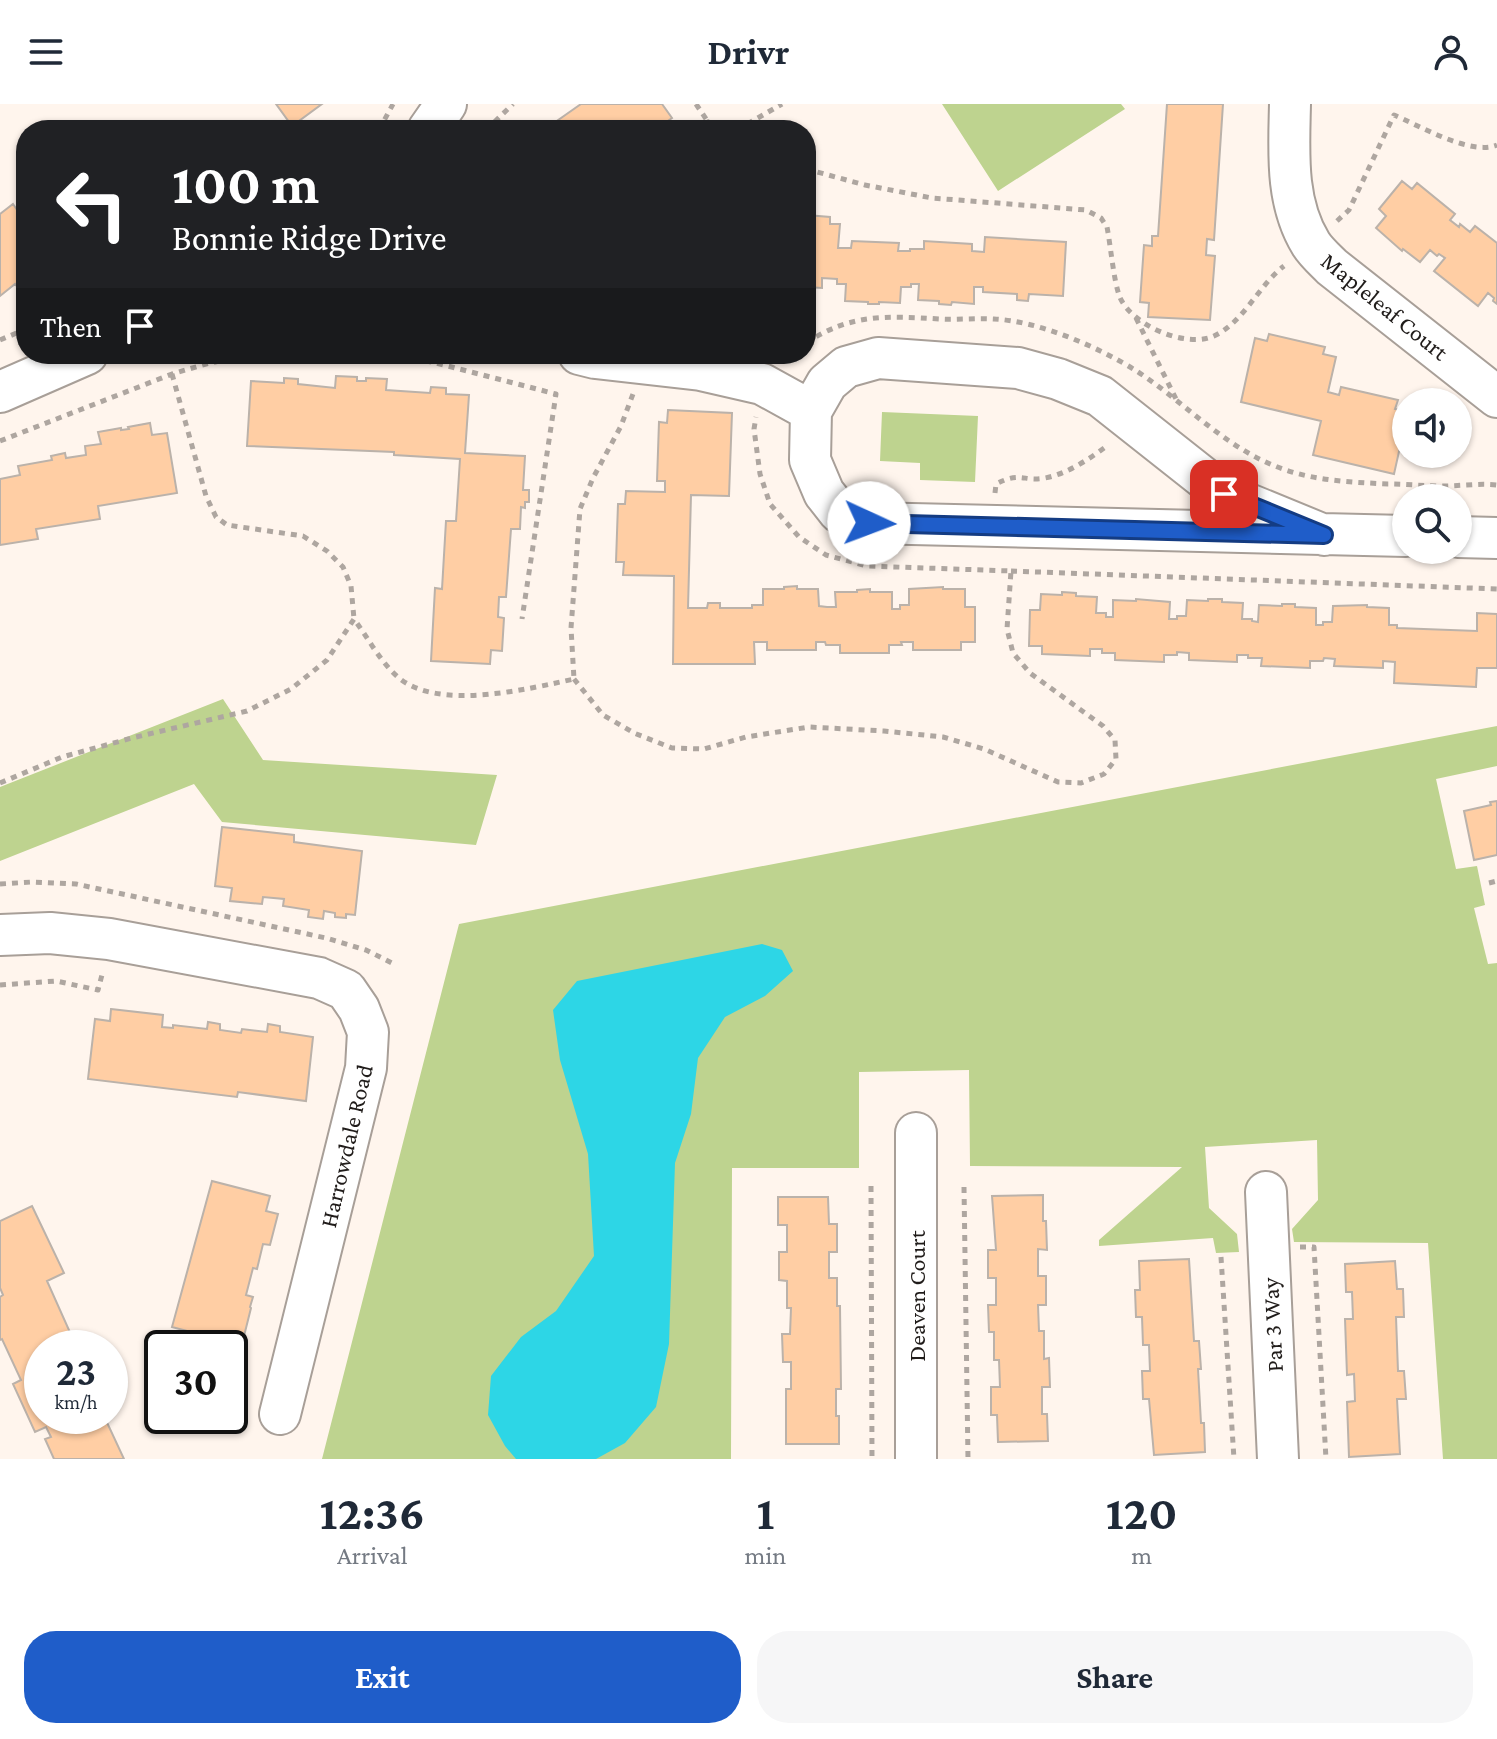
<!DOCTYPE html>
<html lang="en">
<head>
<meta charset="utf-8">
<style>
	body { margin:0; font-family:"Crimson Pro",serif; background:#f6f6f7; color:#1f2937; height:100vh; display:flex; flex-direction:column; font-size:30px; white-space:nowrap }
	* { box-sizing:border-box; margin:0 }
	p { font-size:26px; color:#747a83 }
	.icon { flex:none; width:44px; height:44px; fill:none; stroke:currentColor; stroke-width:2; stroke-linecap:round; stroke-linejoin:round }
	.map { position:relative; height:1355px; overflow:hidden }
	.side { display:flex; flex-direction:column; background:#fff; flex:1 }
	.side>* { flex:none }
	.top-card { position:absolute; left:16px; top:16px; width:800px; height:244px; border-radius:32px; box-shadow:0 2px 6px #0004; background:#202124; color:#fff; overflow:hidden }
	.fabs { position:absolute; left:1392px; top:284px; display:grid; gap:16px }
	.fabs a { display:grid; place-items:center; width:80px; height:80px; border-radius:50%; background:#fff; box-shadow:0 2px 6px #0004; font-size:40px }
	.speed { position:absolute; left:24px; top:1226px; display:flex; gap:16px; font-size:40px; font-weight:700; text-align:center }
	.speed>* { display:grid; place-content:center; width:104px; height:104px; border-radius:50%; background:#fff; box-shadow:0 2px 6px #0004; line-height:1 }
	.speed small { font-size:20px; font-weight:400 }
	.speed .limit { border:4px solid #111; border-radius:12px; background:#fff; color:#111 }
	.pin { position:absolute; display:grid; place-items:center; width:68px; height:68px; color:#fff; margin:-34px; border-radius:16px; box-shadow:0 4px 12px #0006 }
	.me { position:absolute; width:88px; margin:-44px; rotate:92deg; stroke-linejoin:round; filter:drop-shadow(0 0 6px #0008) }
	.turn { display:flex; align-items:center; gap:28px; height:168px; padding:0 24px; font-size:36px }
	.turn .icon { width:104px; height:104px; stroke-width:2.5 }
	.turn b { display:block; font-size:56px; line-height:68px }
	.then { display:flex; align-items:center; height:76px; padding:0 24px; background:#0003; gap:16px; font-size:30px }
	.eta { display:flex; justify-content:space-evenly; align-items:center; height:136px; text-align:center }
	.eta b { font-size:48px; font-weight:700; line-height:56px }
	.action { display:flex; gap:16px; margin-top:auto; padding:16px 24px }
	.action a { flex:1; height:92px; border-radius:32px; background:#1f5dc9; color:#fff; font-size:32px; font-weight:700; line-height:92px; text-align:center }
	.action a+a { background:#f6f6f7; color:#1f2937 }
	header { display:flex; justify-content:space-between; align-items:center; height:104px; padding:0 24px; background:#fff; font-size:36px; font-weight:700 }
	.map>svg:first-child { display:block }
	.green { fill:#bed38f }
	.water { fill:#2dd6e6 }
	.building { fill:#ffcea4; stroke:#bbb2aa; stroke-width:2 }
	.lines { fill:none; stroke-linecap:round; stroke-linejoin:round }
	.minor-casing { stroke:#a89f98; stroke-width:44 }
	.path { stroke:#aea6a0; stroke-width:5; stroke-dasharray:6 6; stroke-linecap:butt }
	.minor { stroke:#fff; stroke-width:40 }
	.route-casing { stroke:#143c83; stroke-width:20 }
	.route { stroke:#1f5dc9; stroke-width:14 }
	.labels { text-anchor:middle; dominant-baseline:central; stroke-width:8; stroke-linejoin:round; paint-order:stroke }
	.street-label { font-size:24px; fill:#201c1a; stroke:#fff }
</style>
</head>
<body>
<header><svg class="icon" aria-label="menu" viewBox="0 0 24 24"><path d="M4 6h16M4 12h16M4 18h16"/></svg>Drivr<svg class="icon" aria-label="person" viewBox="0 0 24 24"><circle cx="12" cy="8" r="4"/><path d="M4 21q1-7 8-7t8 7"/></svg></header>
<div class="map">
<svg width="1497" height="1355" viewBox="0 0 1497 1355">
	<rect width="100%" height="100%" fill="#fff5ed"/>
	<path class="green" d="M942 0H1121L1125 5 998 87Z
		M882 308 978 312 975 378 920 376V359L880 357Z
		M223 595 263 656 497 671 476 741 222 718 194 680 0 757V683Z
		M1497 622V662L1436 675 1456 765 1477 762 1485 801 1474 804 1488 860 1497 859V1355H1443L1428 1139 1294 1138 1292 1125 1318 1096 1317 1036 1205 1043 1209 1104 1237 1130 1239 1148 1216 1149 1213 1134 1099 1142V1136L1182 1063 970 1062 969 966 859 968V1064H732L731 1355H322L459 820Z"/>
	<path class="water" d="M762 840 782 846 793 867 765 892 725 913 698 954 691 1010 675 1059 669 1240 656 1303 625 1339 596 1355H516L505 1342 488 1311 491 1272 521 1233 556 1207 594 1152 588 1050 560 956 553 906 577 877Z"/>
	<path class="building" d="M276 0H322L292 22Z
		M581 0H662L672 14 655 26H544Z
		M1167 0H1223L1214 136 1207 135 1206 151 1215 152 1210 216 1148 213 1149 199 1140 198 1144 141 1152 142V132H1158Z
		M1402 77 1412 85 1417 79 1455 110 1450 116 1459 123 1460 120 1470 128 1475 122 1497 139V200L1493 197 1494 194 1488 189 1478 202 1434 167 1445 154 1439 150 1437 152 1430 146 1420 158 1403 145 1402 147 1376 124 1386 112 1379 105Z
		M13 100 20 110 26 105V180L19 185 15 180 0 192V110Z
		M806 111 830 113V120H840L838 144H851L852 137 899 139 898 147H910V145H924V137L972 140V147L984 148 985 133 1066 138 1063 192 1029 190 1028 197 1017 196V190L983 188V183H974V200L952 198 951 201 939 200V197L918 196 919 180H911V183H901L900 199 879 198V200H868V198L845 197 846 180H837V175L822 174V184L806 183Z
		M1269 230 1325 243 1323 250 1336 253 1328 288 1339 291 1341 283 1398 296 1395 305 1406 307V316L1394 370 1313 351 1321 317 1241 298 1255 234 1267 237Z
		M336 272 357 273V277H366V274L387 275 386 286 430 289 431 283 446 284V290L469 291 465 349 525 352 523 386H529V398H525V404L521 403 520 425H511L506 493H499L498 513 504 514 502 547 491 546 490 560 431 557 435 484 442 485 446 417H456L460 355 394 351V348L247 342 251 277 284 279V274L298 275V280L335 284Z
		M668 306 732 309 729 392 691 391 688 504H707L708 499H720V504H752V501H763V485H784V483L797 482V485H818L819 502 827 503H836L835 488H857V486L870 485V488H892V505H900V501H909V485L943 483V485H965V503H975V538H961V546H913V538H901L902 541H889V549H840V541H826L825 538H816V546H767V538H754L755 560H673L674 472 623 471 624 458H616L618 400H625L626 387 665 388V377H657L659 318 667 319Z
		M150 319 152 331 167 329 177 389 98 402 100 415 36 425 38 435 0 441V375L20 371 18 362 52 356 51 352 65 349 66 354 86 351 85 342 101 340 98 328 121 324V326L129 325 128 323Z
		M1062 488 1076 489V492L1097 493 1096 509H1106V513H1113V496L1136 497V495L1170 498 1169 515H1177V512H1186L1187 496 1208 497V495H1222V498L1243 499 1242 515H1252V517L1258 518 1259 501 1282 502V500H1295V503L1316 504V521H1323V518H1332L1333 502 1367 501V503L1389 504V521H1397V524L1477 527V509L1497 510V564H1477L1476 583 1394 579 1395 558 1383 557V564L1334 562 1335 555 1324 554 1323 557H1310V564L1261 562 1262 554H1248V551H1237V558L1189 556V549L1177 548V551H1164V558L1115 556V549H1102V545H1090V552L1042 550V542H1029L1030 506H1040L1041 490 1062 491Z
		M1497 697V751L1474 756 1464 707 1491 701 1490 698Z
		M222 723 294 731V738L362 747 355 811 346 810V814L335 813V809L324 807 323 815 308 813 309 806 283 802 284 795 263 793 262 800 230 797 232 784 215 782Z
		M111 905 163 911 162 923 173 924V921L207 925 208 918 220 920V926L241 929 242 925 267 928 268 920 280 922V928L313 933 306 997 238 988 237 993 88 975 95 915 110 917Z
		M212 1077 270 1092 266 1107 278 1110 270 1141 263 1140 257 1165 253 1164 246 1191 253 1193 250 1203 251 1204 242 1240 216 1233 214 1239 186 1232 187 1227 172 1223Z
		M1043 1091V1117H1046L1047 1146 1038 1145V1172H1046V1201H1038L1039 1227H1044V1255L1049 1254 1050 1283H1042V1310H1047L1048 1337 998 1338 997 1311H991V1283H1000L999 1256H994V1228H989L988 1201H996V1174H988V1146H996L992 1092Z
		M778 1093H828L829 1120H837V1148H829V1174H837V1202H840L841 1285H836V1312H839V1340H786V1285H791V1258H783L782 1230H790L791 1204H787V1177L779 1176V1148H787V1121H778Z
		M32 1102 64 1169 47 1177 77 1244H42V1312H104L124 1355H54L45 1335 51 1333 46 1323 35 1328 13 1280 21 1276 2 1235 0 1236V1193L3 1191 0 1184V1117Z
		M1189 1155 1194 1237H1199L1201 1265H1198L1201 1319H1204L1205 1348 1154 1351 1149 1295H1143L1142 1267H1150L1149 1241H1143L1142 1213H1136L1135 1186H1140L1139 1157Z
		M1395 1157 1397 1185H1403L1404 1213H1396L1398 1267H1404L1406 1295H1397L1400 1350 1349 1353 1347 1298 1355 1297 1354 1270 1347 1271 1345 1215H1353L1352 1188H1346L1345 1160Z"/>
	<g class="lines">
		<defs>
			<path id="minor" d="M1290 0C1289 47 1285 98 1311 140 1316 148 1325 156 1332 163L1497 293
				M428 26 446 0
				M579 250 595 254 701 266 762 280 811 307
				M0 288 87 250
				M1324 431 1224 390 1100 292 1058 275 1018 264 878 254 846 263 827 279 811 307 810 356 824 389 839 408 869 419 1406 432
				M1458 433 1497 434
				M0 831 50 829 109 835 319 874 346 886 359 905 368 928 366 964 280 1310
				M1266 1088 1278 1355
				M916 1355V1029"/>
		</defs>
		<use href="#minor" class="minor-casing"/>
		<path class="path" d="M696 0 708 18
			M379 26 393 0
			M486 26 513 0
			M696 26 708 18 713 26
			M737 26 782 0
			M806 65 865 81 932 94 1086 106 1101 114 1107 123C1111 144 1113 172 1119 191 1129 220 1185 245 1214 232 1244 218 1258 182 1284 162
			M1337 117 1349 106 1394 11C1420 22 1471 52 1497 41
			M1136 214 1176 295
			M0 236 26 225
			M806 239C851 209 888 212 940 215 958 216 976 214 994 215 1039 217 1098 243 1135 266 1182 296 1222 341 1275 362 1312 377 1349 378 1388 380 1406 380 1424 382 1443 382 1461 382 1479 379 1497 381
			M390 250 436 259 556 290 522 515
			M172 270 206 392 216 413 227 421 303 432 327 447 343 463 351 482 354 515
			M0 337 172 270 206 260 253 250
			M995 389 996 380C1021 367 1023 378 1045 374 1067 370 1089 355 1107 342
			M1011 467 1497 485
			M574 575 603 611 634 629 672 644 704 645 746 633 809 623 884 627 943 633 984 645 1058 678 1081 679 1104 670 1116 655 1115 636 1103 622 1030 569 1013 549 1007 525 1011 467 867 462 826 451 799 433 770 400 760 370 754 325 756 313
			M0 679 62 653 132 634 247 607 291 585 327 556 354 515C368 534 381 559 399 574 439 607 528 585 574 575L571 524 580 405 593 374 621 322 633 290
			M1489 779 1497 777
			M0 780 32 778 76 780 326 834 366 846 392 859
			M0 881 56 877 98 886 103 867
			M871 1082 872 1355
			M964 1083 968 1355
			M1300 1143H1314L1326 1355
			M1221 1153 1234 1355"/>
		<use href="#minor" class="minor"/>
	</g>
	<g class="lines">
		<defs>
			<path id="route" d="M869 419 1324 431 1224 390"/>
		</defs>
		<use href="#route" class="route-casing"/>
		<use href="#route" class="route"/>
	</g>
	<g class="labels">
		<g class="street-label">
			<text transform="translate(1385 202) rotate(39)">Mapleleaf Court</text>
			<text transform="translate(346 1042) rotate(-77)">Harrowdale Road</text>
			<text transform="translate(916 1192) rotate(-90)">Deaven Court</text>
			<text transform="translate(1272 1221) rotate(-93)">Par 3 Way</text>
		</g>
	</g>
</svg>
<div class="fabs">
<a><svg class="icon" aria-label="sound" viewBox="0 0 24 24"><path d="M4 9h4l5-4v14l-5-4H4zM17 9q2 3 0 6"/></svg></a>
<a><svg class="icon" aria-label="search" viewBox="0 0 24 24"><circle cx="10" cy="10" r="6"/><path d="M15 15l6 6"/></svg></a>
</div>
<div class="speed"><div>23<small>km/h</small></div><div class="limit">30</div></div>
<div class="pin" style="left:1224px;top:390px;background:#d93025"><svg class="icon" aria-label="arrive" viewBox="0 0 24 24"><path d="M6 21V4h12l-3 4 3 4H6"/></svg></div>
<svg class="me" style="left:869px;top:419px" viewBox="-20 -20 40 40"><circle r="19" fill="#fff"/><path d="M0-13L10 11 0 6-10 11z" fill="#1f5dc9"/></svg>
<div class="top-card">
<div class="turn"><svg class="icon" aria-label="left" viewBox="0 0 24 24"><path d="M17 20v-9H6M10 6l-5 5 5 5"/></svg><div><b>100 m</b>Bonnie Ridge Drive</div></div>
<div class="then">Then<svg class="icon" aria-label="arrive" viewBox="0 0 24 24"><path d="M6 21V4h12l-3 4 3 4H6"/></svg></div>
</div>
</div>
<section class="side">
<div class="eta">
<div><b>12:36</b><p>Arrival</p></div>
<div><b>1</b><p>min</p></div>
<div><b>120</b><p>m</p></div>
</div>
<div class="action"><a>Exit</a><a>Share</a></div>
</section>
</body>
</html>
